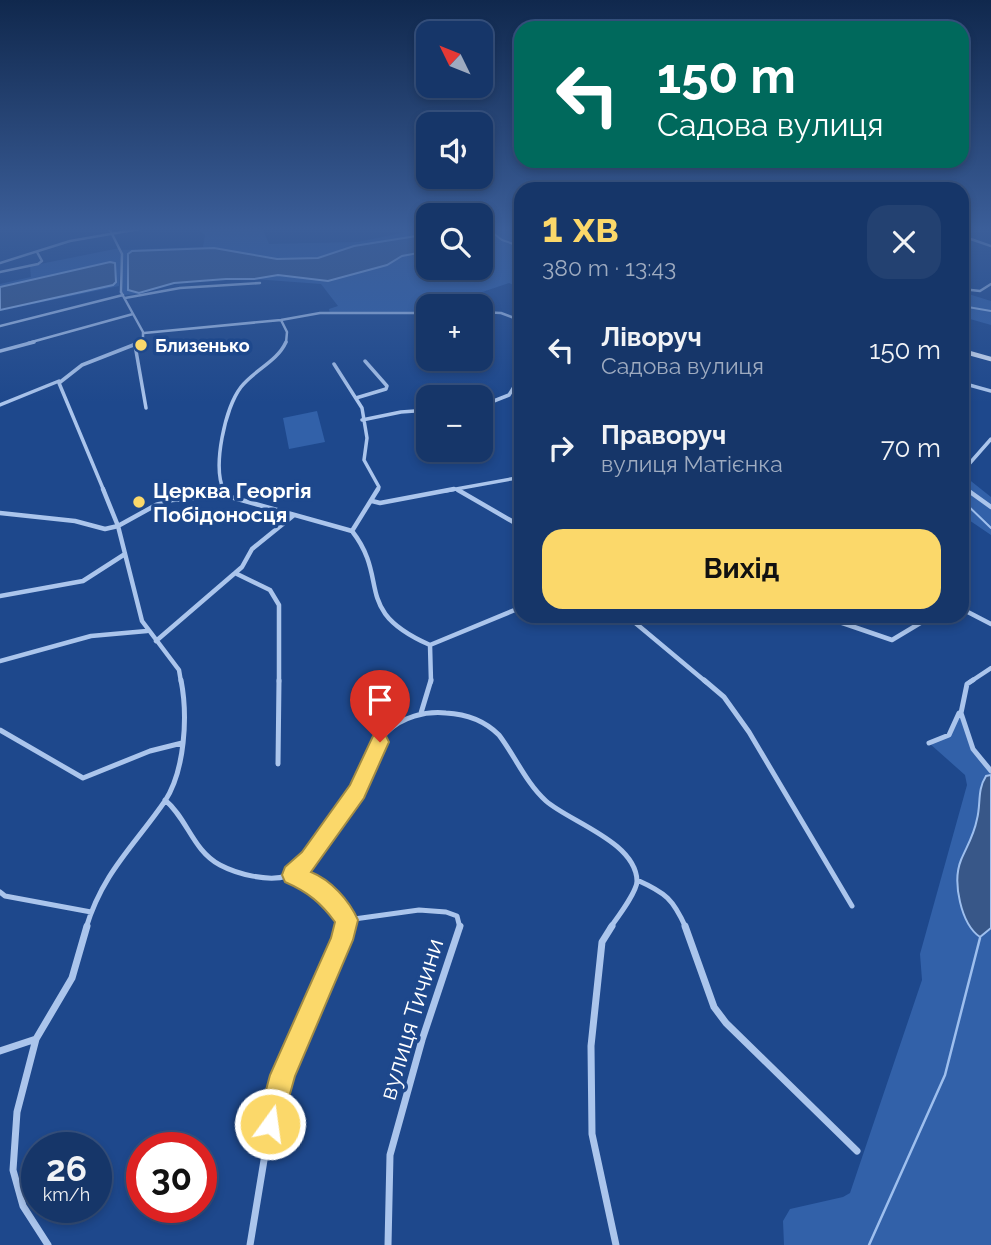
<!DOCTYPE html>
<html lang="uk">
<head>
<meta charset="utf-8">
<style>
	body { margin:0; font-family:Raleway,sans-serif; background:#234171; color:#f1f3f6; height:100vh; display:flex; flex-direction:column; font-size:26px; white-space:nowrap }
	* { box-sizing:border-box; margin:0 }
	p { font-size:23px; color:#9eabc0 }
	.icon { flex:none; width:38px; height:38px; fill:none; stroke:currentColor; stroke-width:2; stroke-linecap:round; stroke-linejoin:round }
	.map { position:relative; flex:1; overflow:hidden }
	.details { position:absolute; left:514px; top:182px; width:455px; height:441px; display:flex; flex-direction:column; background:#163669; border-radius:21px; box-shadow:0 4px 10px #0003,0 0 0 2px #35507d }
	.details>* { flex:none }
	.banner { position:absolute; left:514px; top:21px; width:455px; height:147px; border-radius:21px; box-shadow:0 4px 10px #0003,0 0 0 2px #35507d; background:#00695c; color:#fff; overflow:hidden }
	.needle { width:46px; rotate:313deg }
	.controls { position:absolute; left:416px; top:21px; display:grid; gap:14px }
	.controls a { display:grid; place-items:center; width:77px; height:77px; border-radius:14px; background:#163669; box-shadow:0 4px 10px #0003,0 0 0 2px #35507d; font-size:35px }
	.speed { position:absolute; left:21px; top:1132px; display:flex; gap:14px; font-size:35px; font-weight:700; text-align:center }
	.speed>* { display:grid; place-content:center; width:91px; height:91px; border-radius:50%; background:#163669; box-shadow:0 4px 10px #0003,0 0 0 2px #35507d; line-height:1 }
	.speed small { font-size:18px; font-weight:400 }
	.speed .limit { border:10px solid #d22; background:#fff; color:#111 }
	.pin { position:absolute; display:grid; place-items:center; width:60px; height:60px; color:#fff; margin:-72px -30px; border-radius:50% 50% 50% 0; rotate:-45deg; box-shadow:0 0 7px #0007 }
	.pin .icon { rotate:45deg }
	.me { position:absolute; width:77px; margin:-38px; rotate:14deg; stroke-linejoin:round; filter:drop-shadow(0 0 5px #0008) }
	.turn { display:flex; align-items:center; gap:24px; height:147px; padding:0 28px; font-size:32px }
	.turn .icon { width:91px; height:91px; stroke-width:2.5 }
	.turn b { display:block; font-size:49px; line-height:60px }
	.round { display:grid; place-items:center; flex:none; width:74px; height:74px; border-radius:21px; background:#234171 }
	.summary { display:flex; align-items:center; justify-content:space-between; height:119px; padding:0 28px }
	h1 { font-size:42px; font-weight:700; line-height:52px; color:#fbd86a }
	.button { display:flex; gap:14px; margin-top:auto; padding:14px 28px }
	.button a { flex:1; height:80px; border-radius:21px; background:#fbd86a; color:#111; font-size:28px; font-weight:700; line-height:80px; text-align:center }
	ul { padding:0; list-style:none }
	li { display:flex; align-items:center; gap:21px; height:98px; padding:0 28px }
	li div { flex:1 }
	li b { display:block; font-size:26px }
	li em { font-style:normal }
	.map>svg:first-child { display:block }
	.green { fill:#3261a9 }
	.water { fill:#385788; stroke:#9ebfee; stroke-width:2 }
	.lines { fill:none; stroke-linecap:round; stroke-linejoin:round }
	.stream-far1 { stroke:#9ebfee; stroke-width:2 }
	.stream { stroke:#9ebfee; stroke-width:2.5 }
	.minor-far4 { stroke:#abc5ec; stroke-width:2.5 }
	.minor-far3 { stroke:#abc5ec; stroke-width:3.5 }
	.minor-far2 { stroke:#abc5ec; stroke-width:4.5 }
	.minor-far1 { stroke:#abc5ec; stroke-width:5 }
	.minor { stroke:#abc5ec; stroke-width:7 }
	.tertiary { stroke:#abc5ec; stroke-width:2.5 }
	.secondary { stroke:#d7e4f9; stroke-width:4.5 }
	.route { fill:#fbd86a; stroke:#a38c45; stroke-width:2 }
	.poi-dot { fill:#fbd86a; stroke:#1e488c; stroke-width:2.5 }
	.labels { text-anchor:middle; dominant-baseline:central; stroke-width:7; stroke-linejoin:round; paint-order:stroke }
	.far-poi-label { font-size:18px; font-weight:bold; fill:#fff; stroke:#1e488c; text-anchor:start }
	.poi-label { font-size:21px; font-weight:bold; fill:#fff; stroke:#1e488c; text-anchor:start }
	.near-street-label { font-size:24px; fill:#fff; stroke:#1e488c }
</style>
</head>
<body>
<div class="map">
<svg width="991" height="1245" viewBox="0 0 991 1245">
	<rect width="100%" height="100%" fill="#1e488c"/>
	<path class="green" d="M197 228H262L269 244 358 242 426 228H429V235L318 258 277 259 214 248 132 251 128 254V290L139 294 123 295 121 260 119 286 0 311 115 283 110 262 0 287V284L31 277 30 266 120 248 121 250 203 247 205 235Z
		M481 228H521V233L516 235 521 239V288L509 283 441 306H437L435 300 418 303 416 313H330L329 309 338 306 321 284 254 279 282 275 328 281 386 265 387 262 429 244V268H481Z
		M962 292 991 301V325L963 317Z
		M317 411 325 442 289 449 283 418Z
		M962 474 991 497V535L963 516Z
		M961 708 973 749 991 771V1245H784L783 1221 790 1209 843 1197 850 1193 922 980 920 954 967 785 965 775 929 743 948 736Z"/>
	<path class="water" d="M429 234V251L402 256 387 265 328 281 278 275 254 279H226L174 283 139 293 128 290V254L132 251 214 248 277 259 318 258 354 246Z
		M110 262 115 263 116 282 113 285 0 310V287Z
		M991 775V928L980 937C961 924 952 882 961 860 967 846 974 835 977 819 981 804 977 790 986 776Z"/>
	<g class="lines">
		<path class="stream-far1" d="M487 228 502 240 522 247
			M962 306 991 311
			M962 500 991 528"/>
		<path class="stream" d="M869 1245 945 1075 980 938"/>
		<path class="minor-far4" d="M962 236 991 246
			M0 263 70 241 145 228
			M0 272 38 264 42 261 37 252
			M962 289 980 291 991 284
			M121 292 143 332V340L138 343
			M125 298 180 288 260 283
			M481 312 501 313 522 321
			M281 320 287 332 286 343
			M0 326 123 295
			M144 333 281 320 320 313H429
			M28 343 133 314"/>
		<path class="minor-far3" d="M135 345 146 408
			M0 351 34 342
			M334 364 362 408 367 438 364 460 379 487 377 491
			M962 383 991 391
			M356 398 386 389 387 386 365 361
			M0 405 59 381
			M481 406 509 395 522 374
			M362 420 401 412 429 410
			M962 472 991 439
			M962 487 968 491
			M104 491 59 383 82 365 141 342
			M224 491C212 467 225 408 241 387 254 370 277 362 286 342
			M445 491 522 477"/>
		<path class="minor-far2" d="M103 489 118 526 142 621 179 670 181 682
			M223 489 227 496 352 531C391 581 351 610 430 645
			M966 489 991 507
			M458 490 522 527
			M372 501 380 503 454 489
			M0 513 75 521 105 529 118 526 156 505 172 500 225 496
			M352 531 378 489
			M235 573 270 590 279 605V682
			M0 596 83 581 125 554
			M962 609 991 624
			M627 616 706 682
			M822 616 892 640 932 616
			M156 641 242 567 252 549 294 515
			M430 645 522 607
			M430 645 431 682
			M0 661 91 636 147 631
			M970 682 991 668"/>
		<path class="minor-far1" d="M704 680 724 697 749 732 852 906
			M973 680 967 684 961 713 973 749 991 771
			M421 713 431 680
			M0 730 83 778 150 751 182 743
			M929 743 949 735 959 713
			M278 764 279 680
			M165 800C187 818 193 851 220 865 237 874 268 882 287 876 312 867 356 795 369 771 375 758 376 742 387 732 402 717 425 711 446 713 466 714 485 721 499 735 515 756 526 783 546 801 570 822 636 842 637 881 637 892 617 918 610 928
			M293 875 324 893 347 920 345 928
			M637 880C666 893 673 899 686 928
			M0 892 5 896 91 912
			M347 920 419 910 446 912 457 916 460 928
			M86 928C103 872 134 846 165 801 185 770 188 716 181 680"/>
		<path class="minor" d="M612 926 602 942 591 1046 592 1134 616 1245
			M685 926 714 1007 726 1023 857 1151
			M0 1051 36 1039
			M48 1245 23 1206 13 1170 17 1112 36 1039 72 978 87 926
			M250 1245 270 1124 282 1075 342 940 345 926
			M388 1245 390 1155 422 1040 460 926"/>
		<path class="tertiary" d="M109 228 122 254 121 292"/>
		<path class="secondary" d="M962 351 991 359"/>
	</g>
	<linearGradient id="sky" x2="0" y2="1"><stop stop-color="#10284d"/><stop offset="0.57" stop-color="#3b5e99"/><stop offset="1" stop-color="#3b5e99" stop-opacity="0"/></linearGradient>
	<rect width="991" height="402" fill="url(#sky)"/>
	<path class="route" d="M380 734 386 736 389 742 364 798 311 872C331 880 349 900 358 920L353 940 295 1076 279 1133 270 1137 261 1133 257 1124 270 1075 331 938 335 922C321 903 308 892 285 882L282 875 285 867 302 852 350 785 373 736Z"/>
	<g class="poi-dot">
		<circle cx="141" cy="345" r="7"/>
		<circle cx="139" cy="502" r="7"/>
	</g>
	<g class="labels">
		<g class="far-poi-label">
			<text x="155" y="345">Близенько</text>
		</g>
		<g class="poi-label">
			<text x="153" y="490">Церква Георгія<tspan x="153" dy="24">Побідоносця</tspan></text>
		</g>
		<g class="near-street-label">
			<text transform="translate(411 1019) rotate(-73)">вулиця Тичини</text>
		</g>
	</g>
</svg>
<div class="controls">
<a><svg class="needle" viewBox="-14 -14 28 28"><path d="M0-13l5 13h-10z" fill="#e53935"/><path d="M0 13l5-13h-10z" fill="#9eabc0"/></svg></a>
<a><svg class="icon" aria-label="sound" viewBox="0 0 24 24"><path d="M4 9h4l5-4v14l-5-4H4zM17 9q2 3 0 6"/></svg></a>
<a><svg class="icon" aria-label="search" viewBox="0 0 24 24"><circle cx="10" cy="10" r="6"/><path d="M15 15l6 6"/></svg></a>
<a>+</a>
<a>−</a>
</div>
<div class="speed"><div>26<small>km/h</small></div><div class="limit">30</div></div>
<div class="pin" style="left:380px;top:742px;background:#d93025"><svg class="icon" aria-label="arrive" viewBox="0 0 24 24"><path d="M6 21V4h12l-3 4 3 4H6"/></svg></div>
<svg class="me" style="left:270px;top:1124px" viewBox="-20 -20 40 40"><circle r="17" fill="#fbd86a" stroke="#fff" stroke-width="3"/><path d="M0-11L8 9 0 5-8 9z" fill="#fff"/></svg>
<div class="banner">
<div class="turn"><svg class="icon" aria-label="left" viewBox="0 0 24 24"><path d="M17 20v-9H6M10 6l-5 5 5 5"/></svg><div><b>150 m</b>Садова вулиця</div></div>
</div>
<section class="details">
<div class="summary"><div><h1>1 хв</h1><p>380 m · 13:43</p></div><a class="round"><svg class="icon" aria-label="close" viewBox="0 0 24 24"><path d="M6 6l12 12M18 6L6 18"/></svg></a></div>
<ul>
<li><svg class="icon" aria-label="left" viewBox="0 0 24 24"><path d="M17 20v-9H6M10 6l-5 5 5 5"/></svg><div><b>Ліворуч</b><p>Садова вулиця</p></div><em>150 m</em></li>
<li><svg class="icon" aria-label="right" viewBox="0 0 24 24"><path d="M7 20v-9h11M14 6l5 5-5 5"/></svg><div><b>Праворуч</b><p>вулиця Матієнка</p></div><em>70 m</em></li>
</ul>
<div class="button"><a>Вихід</a></div>
</section>
</div>
</body>
</html>
